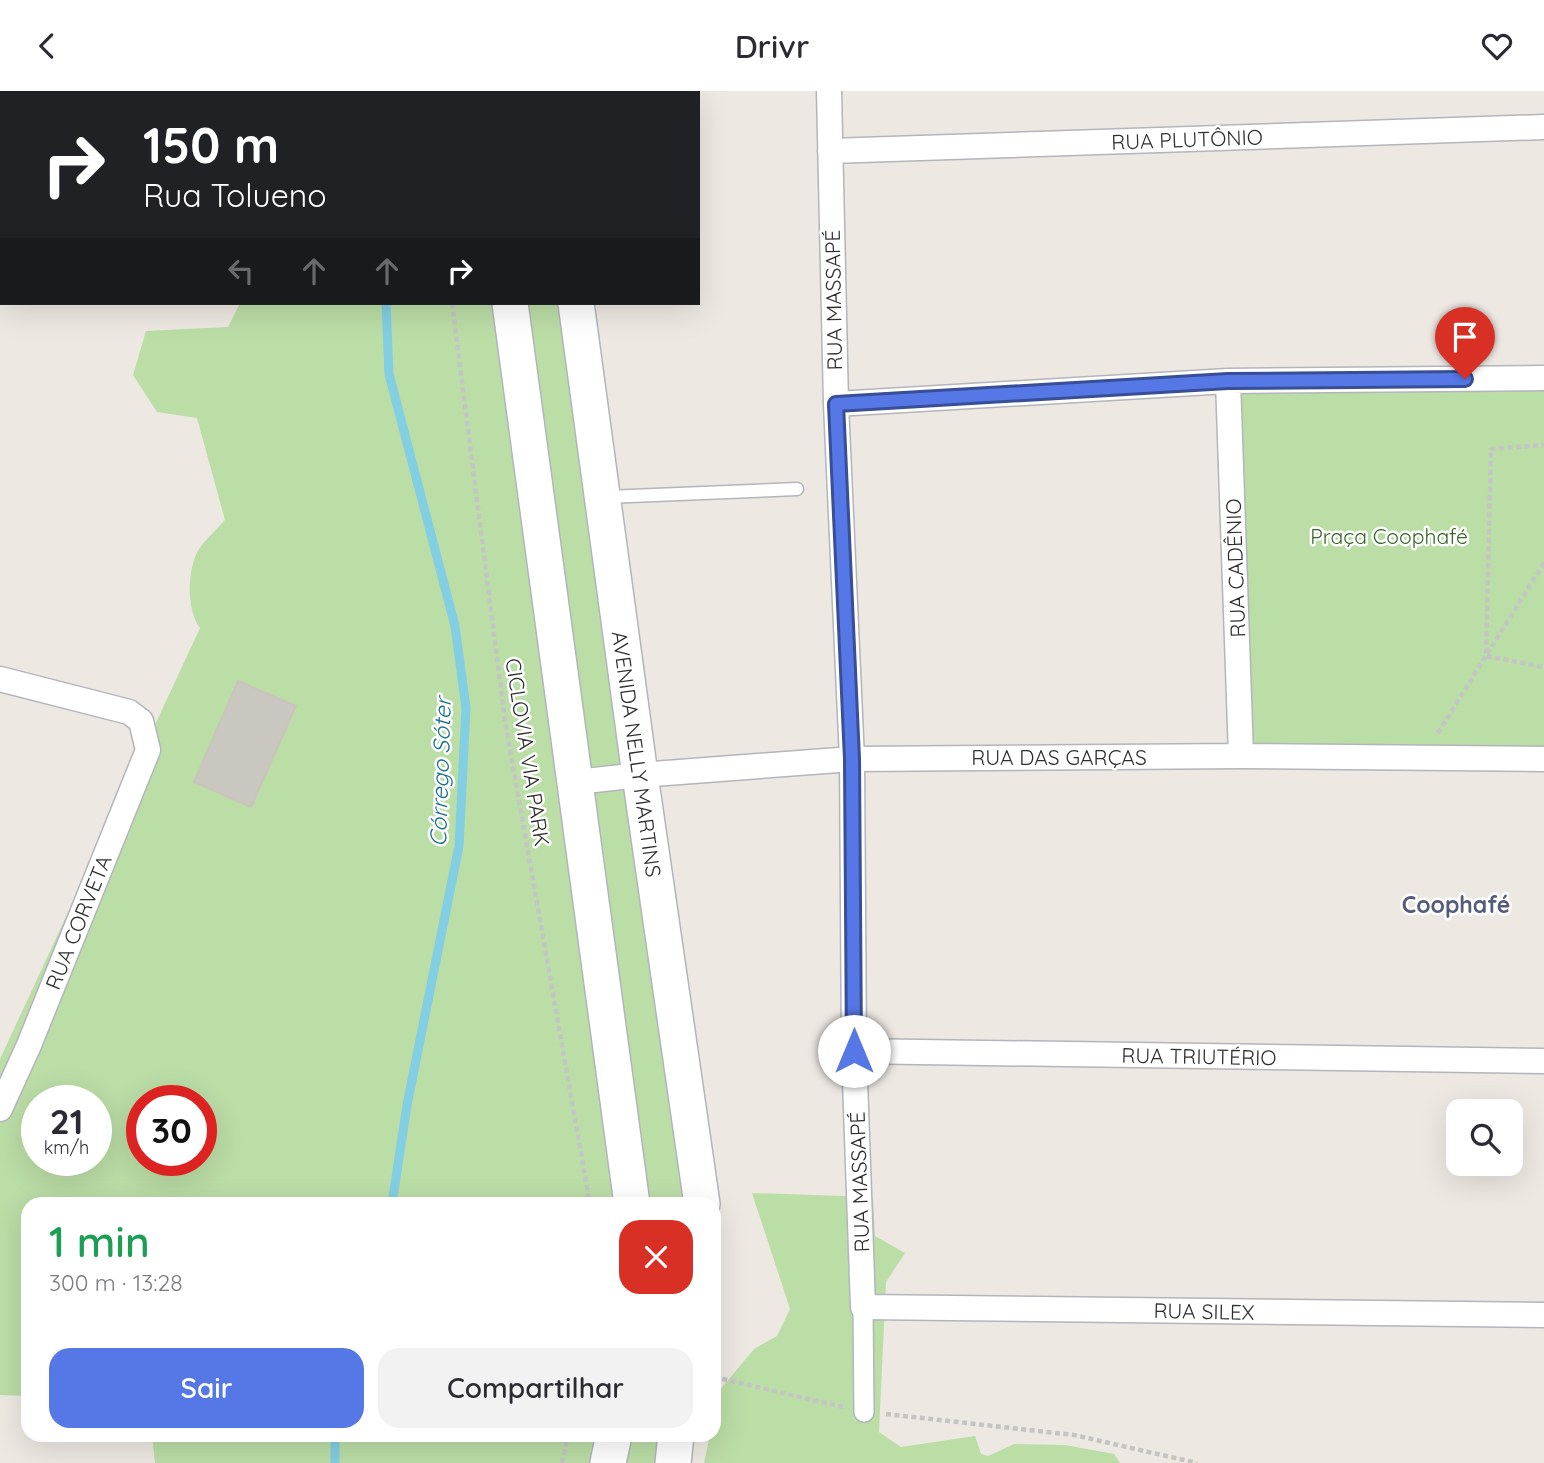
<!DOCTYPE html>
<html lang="pt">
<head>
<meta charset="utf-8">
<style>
	body { margin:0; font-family:Quicksand,sans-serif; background:#f2f2f3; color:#2b2b33; height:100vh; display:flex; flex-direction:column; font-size:26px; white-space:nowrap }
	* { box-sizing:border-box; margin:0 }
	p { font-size:23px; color:#7c7c81 }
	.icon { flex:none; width:38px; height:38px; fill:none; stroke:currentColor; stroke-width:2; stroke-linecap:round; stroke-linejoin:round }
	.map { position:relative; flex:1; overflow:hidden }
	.drawer { position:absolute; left:21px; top:1106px; width:700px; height:245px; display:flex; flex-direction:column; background:#fff; border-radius:21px; box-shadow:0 7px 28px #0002 }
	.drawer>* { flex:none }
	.hud { position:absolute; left:0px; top:0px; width:700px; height:214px; box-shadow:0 7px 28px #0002; background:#202124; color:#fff; overflow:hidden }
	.controls { position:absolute; left:1446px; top:1008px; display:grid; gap:14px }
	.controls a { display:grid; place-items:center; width:77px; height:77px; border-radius:14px; background:#fff; box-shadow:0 7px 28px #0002; font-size:35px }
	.speed { position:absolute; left:21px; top:994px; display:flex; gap:14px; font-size:35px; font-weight:700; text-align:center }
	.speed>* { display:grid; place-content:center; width:91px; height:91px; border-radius:50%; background:#fff; box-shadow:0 7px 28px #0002; line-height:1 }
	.speed small { font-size:18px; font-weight:400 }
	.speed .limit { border:10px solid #d22; background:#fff; color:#111 }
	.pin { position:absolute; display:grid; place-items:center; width:60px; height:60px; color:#fff; margin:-72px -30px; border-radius:50% 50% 50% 0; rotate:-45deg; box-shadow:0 0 7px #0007 }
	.pin .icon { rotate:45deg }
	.me { position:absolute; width:77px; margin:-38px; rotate:0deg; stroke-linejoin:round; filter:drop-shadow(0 0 5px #0008) }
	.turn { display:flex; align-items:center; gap:24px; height:147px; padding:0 28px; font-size:32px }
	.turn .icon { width:91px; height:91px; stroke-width:2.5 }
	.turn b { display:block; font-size:49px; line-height:60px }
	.lanes { display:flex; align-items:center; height:66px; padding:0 28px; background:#0003; justify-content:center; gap:35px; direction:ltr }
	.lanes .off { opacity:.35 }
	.round { display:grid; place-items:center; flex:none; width:74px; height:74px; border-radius:21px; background:#f2f2f3 }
	.headline { display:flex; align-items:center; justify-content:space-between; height:119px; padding:0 28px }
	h1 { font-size:42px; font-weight:600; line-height:52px; color:#1e9e55 }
	.primary-button { display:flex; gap:14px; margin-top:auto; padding:14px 28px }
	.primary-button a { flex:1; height:80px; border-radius:21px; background:#5678e7; color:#fff; font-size:28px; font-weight:600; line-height:80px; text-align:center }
	.primary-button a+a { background:#f2f2f3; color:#2b2b33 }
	header { display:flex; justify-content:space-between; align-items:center; height:91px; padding:0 28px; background:#fff; font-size:32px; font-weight:600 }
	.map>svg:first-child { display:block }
	.green { fill:#bbdda6; fill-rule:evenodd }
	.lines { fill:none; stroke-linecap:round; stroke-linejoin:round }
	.stream { stroke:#82cee2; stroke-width:9 }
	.building { fill:#cac6c0; stroke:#c9c4bc; stroke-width:2 }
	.service-casing { stroke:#b3b5bc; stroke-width:15 }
	.pedestrian-casing { stroke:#b3b5bc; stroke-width:22 }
	.minor-casing { stroke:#b3b5bc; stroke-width:27 }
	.secondary-casing { stroke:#b3b5bc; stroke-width:38 }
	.path { stroke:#c4c4c4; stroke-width:4.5; stroke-dasharray:5 3.5; stroke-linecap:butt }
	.service { stroke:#fff; stroke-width:12 }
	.pedestrian { stroke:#fff; stroke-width:19 }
	.minor { stroke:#fff; stroke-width:24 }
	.secondary { stroke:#fff; stroke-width:35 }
	.route-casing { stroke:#384e96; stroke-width:18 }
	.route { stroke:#5678e7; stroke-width:12 }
	.labels { text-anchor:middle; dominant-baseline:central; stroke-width:5; stroke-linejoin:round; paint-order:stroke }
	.street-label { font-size:21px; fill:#2e2e2e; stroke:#fff }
	.park-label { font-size:21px; fill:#356524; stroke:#fff }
	.water-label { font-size:23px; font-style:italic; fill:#1d7092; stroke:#fff }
	.neighbourhood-label { font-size:23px; font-weight:bold; fill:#535c7a; stroke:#fff }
</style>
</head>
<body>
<header><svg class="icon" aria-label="back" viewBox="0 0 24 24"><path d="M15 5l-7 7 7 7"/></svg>Drivr<svg class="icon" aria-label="heart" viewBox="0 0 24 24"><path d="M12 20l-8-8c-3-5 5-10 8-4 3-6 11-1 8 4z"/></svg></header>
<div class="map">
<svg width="1544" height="1372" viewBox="0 0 1544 1372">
	<rect width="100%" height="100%" fill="#ede8e2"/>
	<path class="green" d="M240 212H562L693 1113H28V1305L0 1304V968L200 537C186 518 187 478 199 458 206 448 217 438 225 429L197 327 157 321 133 284 146 240 228 236ZM37 1010H96V1069H37ZM142 1010H201V1069H142Z
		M1544 287V668L1241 665 1228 290Z
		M752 1102 873 1106 875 1145 905 1162 886 1191 879 1341 901 1356 975 1345 981 1363 988 1365 1014 1353 1065 1354 1114 1363 1120 1372H704L710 1344H714V1324L719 1300 754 1258 777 1245 790 1218Z
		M152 1344H669L663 1372H155Z"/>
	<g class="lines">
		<path class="stream" d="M396 0V2
			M386 212 389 283 455 535 466 617 459 755 407 1014 392 1113
			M335 1344V1372"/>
	</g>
	<path class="building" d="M238 590 296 615 251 716 194 691Z"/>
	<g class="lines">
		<defs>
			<path id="service" d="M606 406 797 398"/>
			<path id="pedestrian" d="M863 1216 864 1321"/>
			<path id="minor" d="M829 0 836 313 852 668 854 960 863 1216 1544 1224
				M830 60 1544 36
				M1228 290 1241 665
				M836 313 1228 290 1544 287
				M0 588 129 621 141 630 148 659 29 954 0 1018
				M576 691 640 684 852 668 1241 665 1544 668
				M854 960 1544 970"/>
			<path id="secondary" d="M465 0V2
				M506 2V0
				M578 2V0
				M510 212 632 1113
				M576 212 640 684 702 1113
				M608 1372 614 1344
				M673 1372 676 1344"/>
		</defs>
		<use href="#service" class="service-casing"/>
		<use href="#pedestrian" class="pedestrian-casing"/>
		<use href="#minor" class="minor-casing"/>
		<use href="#secondary" class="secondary-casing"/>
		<path class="path" d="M429 0V2
			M452 212 505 630 590 1113
			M1544 472 1486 565 1544 576
			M1438 642 1486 565 1491 358 1544 354
			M714 1286 843 1316
			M886 1323 1074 1344 1197 1372
			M562 1372 568 1344"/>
		<use href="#service" class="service"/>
		<use href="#pedestrian" class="pedestrian"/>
		<use href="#minor" class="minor"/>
		<use href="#secondary" class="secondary"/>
	</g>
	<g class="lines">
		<defs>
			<path id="route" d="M854 960 852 668 836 313 1228 290 1465 288"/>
		</defs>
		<use href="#route" class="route-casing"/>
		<use href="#route" class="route"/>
	</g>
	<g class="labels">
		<g class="street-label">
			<text transform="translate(1187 48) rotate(-2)">RUA PLUTÔNIO</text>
			<text transform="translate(833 209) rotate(-91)">RUA MASSAPÉ</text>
			<text transform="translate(1235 477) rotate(-92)">RUA CADÊNIO</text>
			<text transform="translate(528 661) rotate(81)">CICLOVIA VIA PARK</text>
			<text transform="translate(637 663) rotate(82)">AVENIDA NELLY MARTINS</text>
			<text x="1059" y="666">RUA DAS GARÇAS</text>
			<text transform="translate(78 831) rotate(-68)">RUA CORVETA</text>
			<text transform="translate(1199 965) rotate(1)">RUA TRIUTÉRIO</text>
			<text transform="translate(859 1091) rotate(-92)">RUA MASSAPÉ</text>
			<text transform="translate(1204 1220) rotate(1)">RUA SILEX</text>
		</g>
		<g class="park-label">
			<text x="1389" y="445">Praça Coophafé</text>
		</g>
		<g class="water-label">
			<text transform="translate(440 681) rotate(-88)">Córrego Sóter</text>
		</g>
		<g class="neighbourhood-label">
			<text x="1456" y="813">Coophafé</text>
		</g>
	</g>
</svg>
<div class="controls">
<a><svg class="icon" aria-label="search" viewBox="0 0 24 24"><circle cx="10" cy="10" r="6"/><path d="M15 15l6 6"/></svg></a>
</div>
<div class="speed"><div>21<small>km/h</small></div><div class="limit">30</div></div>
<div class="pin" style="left:1465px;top:288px;background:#d93025"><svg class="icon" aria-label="arrive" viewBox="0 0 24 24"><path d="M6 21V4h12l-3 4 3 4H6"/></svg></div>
<svg class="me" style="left:854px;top:960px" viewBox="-20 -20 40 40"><circle r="19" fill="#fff"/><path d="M0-13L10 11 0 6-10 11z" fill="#5678e7"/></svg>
<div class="hud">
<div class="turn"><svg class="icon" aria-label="right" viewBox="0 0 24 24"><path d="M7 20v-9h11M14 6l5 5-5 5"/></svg><div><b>150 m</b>Rua Tolueno</div></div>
<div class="lanes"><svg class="icon off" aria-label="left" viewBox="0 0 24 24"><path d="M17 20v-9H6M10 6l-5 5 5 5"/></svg><svg class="icon off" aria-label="ahead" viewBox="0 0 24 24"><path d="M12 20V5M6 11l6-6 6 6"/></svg><svg class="icon off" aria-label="ahead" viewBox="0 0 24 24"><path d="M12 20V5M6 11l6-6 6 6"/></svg><svg class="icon" aria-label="right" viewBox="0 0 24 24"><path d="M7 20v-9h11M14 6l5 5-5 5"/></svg></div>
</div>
<section class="drawer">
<div class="headline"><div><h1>1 min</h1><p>300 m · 13:28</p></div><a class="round" style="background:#d93025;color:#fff"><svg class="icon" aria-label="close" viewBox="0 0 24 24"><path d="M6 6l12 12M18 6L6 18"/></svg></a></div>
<div class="primary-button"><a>Sair</a><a>Compartilhar</a></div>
</section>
</div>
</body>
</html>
